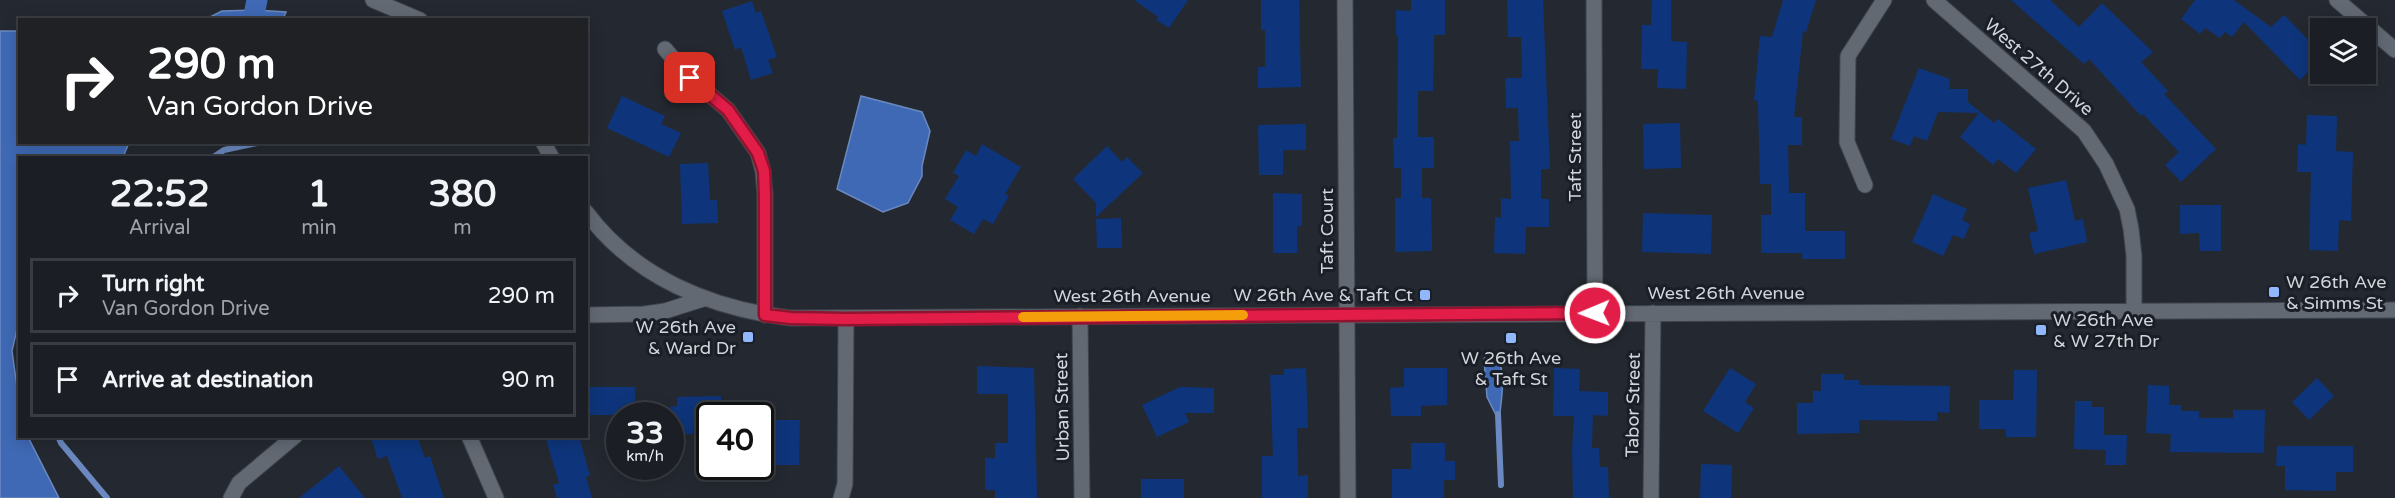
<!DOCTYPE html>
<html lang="en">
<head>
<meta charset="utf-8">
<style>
	body { margin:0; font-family:"Varela Round",sans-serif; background:#24272d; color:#f1f3f6; height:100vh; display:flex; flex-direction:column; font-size:22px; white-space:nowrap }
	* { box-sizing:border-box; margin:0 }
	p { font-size:20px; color:#a0a2a7 }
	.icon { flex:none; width:33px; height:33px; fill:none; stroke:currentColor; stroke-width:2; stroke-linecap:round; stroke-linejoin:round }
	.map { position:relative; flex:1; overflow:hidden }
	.details { position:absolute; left:18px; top:156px; width:570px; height:282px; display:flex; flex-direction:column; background:#1b1f25; border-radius:0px; box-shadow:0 3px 15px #0003,0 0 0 2px #393d42 }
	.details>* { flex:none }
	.banner { position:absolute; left:18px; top:18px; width:570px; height:126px; border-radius:0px; box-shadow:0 3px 15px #0003,0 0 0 2px #393d42; background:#202124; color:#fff; overflow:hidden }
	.tools { position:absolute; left:2310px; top:18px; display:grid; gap:12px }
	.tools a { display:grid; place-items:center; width:66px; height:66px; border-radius:0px; background:#1b1f25; box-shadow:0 3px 15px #0003,0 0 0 2px #393d42; font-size:30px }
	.speed { position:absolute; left:606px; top:402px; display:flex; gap:12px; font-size:30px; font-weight:700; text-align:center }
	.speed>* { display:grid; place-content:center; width:78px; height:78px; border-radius:50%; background:#1b1f25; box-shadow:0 3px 15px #0003,0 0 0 2px #393d42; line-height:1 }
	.speed small { font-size:15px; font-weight:400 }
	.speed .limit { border:3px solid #111; border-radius:9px; background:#fff; color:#111 }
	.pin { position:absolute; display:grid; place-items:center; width:51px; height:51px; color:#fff; margin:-26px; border-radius:12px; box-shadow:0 3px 9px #0006 }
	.me { position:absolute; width:66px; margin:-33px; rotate:269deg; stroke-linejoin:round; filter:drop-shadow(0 0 4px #0008) }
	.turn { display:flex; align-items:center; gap:21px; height:126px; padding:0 30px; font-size:27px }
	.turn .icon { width:78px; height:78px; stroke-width:2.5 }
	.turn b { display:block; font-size:42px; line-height:51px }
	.eta { display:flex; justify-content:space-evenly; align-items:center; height:102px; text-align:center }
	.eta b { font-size:36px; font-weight:700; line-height:42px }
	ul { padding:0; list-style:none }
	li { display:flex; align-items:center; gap:18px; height:75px; margin:0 12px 9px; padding:0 18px; border:3px solid #393d42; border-radius:0px }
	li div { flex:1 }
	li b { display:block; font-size:22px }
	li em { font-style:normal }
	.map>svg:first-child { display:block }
	.water { fill:#3f69b4; stroke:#6b89c0; stroke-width:1.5 }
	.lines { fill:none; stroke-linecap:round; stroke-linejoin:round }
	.stream { stroke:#6b89c0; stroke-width:6 }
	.canal { stroke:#3f69b4; stroke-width:21 }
	.building { fill:#0e357b }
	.minor-casing { stroke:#40444b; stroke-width:17 }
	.minor { stroke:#636973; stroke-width:15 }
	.route-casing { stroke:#92132f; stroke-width:15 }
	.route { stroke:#e11d48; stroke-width:10 }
	.slow { stroke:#f59e0b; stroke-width:10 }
	.poi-dot { fill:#91b8fd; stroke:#1a1f27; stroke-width:2 }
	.labels { text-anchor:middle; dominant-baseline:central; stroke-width:6; stroke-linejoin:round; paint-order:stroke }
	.street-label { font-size:18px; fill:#d2d5db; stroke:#1a1f27 }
	.poi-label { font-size:18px; fill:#d2d5db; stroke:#1a1f27; text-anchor:start }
</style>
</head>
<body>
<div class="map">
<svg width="2395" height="498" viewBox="0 0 2395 498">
	<rect width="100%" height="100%" fill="#242931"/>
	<path class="water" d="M255 10 286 12 283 19H206L222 11Z
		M0 31H19L20 142 129 143 123 157 20 158V316L12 351 19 401 20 436 28 437 59 498H0Z
		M861 96 922 112 930 131 922 166V176L908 203 883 212 837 189Z
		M1486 356C1489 357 1493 358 1496 359 1508 368 1500 408 1499 421L1487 397 1484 359Z"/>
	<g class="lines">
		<path class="stream" d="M212 158 224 150 262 142
			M1498 414 1501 485
			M58 436 61 443 107 498"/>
		<path class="canal" d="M255 10 257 0"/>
	</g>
	<path class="building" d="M1134 0H1188L1169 28 1156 20 1158 17Z
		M1261 0H1299L1301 87 1258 88V67H1265V30H1261Z
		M1411 0H1445V35H1434L1433 91H1418V137H1434V168H1422V198H1431L1432 251 1395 252V198H1401V168H1394L1393 138H1397L1398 35H1396V10L1411 11Z
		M1507 0H1543L1550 169H1541V199H1549V227H1526L1525 254 1494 253 1495 217 1501 218V198L1511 199 1510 141H1519L1518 108H1506L1505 78H1522L1521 37H1508Z
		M1652 0H1671V41L1687 42 1686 89 1657 88 1658 69H1641L1642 25H1651Z
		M1783 0H1816L1806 32 1803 31 1794 117H1802V145H1788L1789 193H1805V231H1845V259H1802V253H1761V215H1771V184H1760L1758 101 1754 100 1760 36 1772 37Z
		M2011 0H2050L2079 27 2102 3 2153 52 2141 62 2168 91 2164 94 2216 149 2181 182 2165 165 2179 152 2143 114 2141 116 2089 59 2084 64Z
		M2195 0H2234L2271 27 2284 15 2320 52V60L2300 80 2244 22 2232 37 2225 32 2220 38 2205 28 2200 34 2181 19Z
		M752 1 756 13 761 11 777 57 768 60 773 73 751 80 741 47 735 50 722 11Z
		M1919 68 1950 79 1949 89H1968V102L1994 123 1998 119 2036 149 2016 173 1998 159 1993 165 1960 137 1979 113 1938 112 1927 141 1914 136 1910 146 1891 139Z
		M622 96 665 116 661 124 681 133 669 157 607 128Z
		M2307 115 2337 116 2336 151 2353 152 2351 221 2339 220 2338 251 2309 250 2311 172H2297L2298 144 2306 145Z
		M1680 123 1681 168 1644 169 1643 124Z
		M1306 124V150H1283V175H1259L1258 125Z
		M982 144 1021 167 1005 194 1009 196 993 224 983 219 974 234 950 220 958 207 945 199 959 176 953 173 966 150 976 156Z
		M1107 146 1122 162 1127 157 1143 173 1096 217V203L1073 179Z
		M708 163 710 200H717L718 223 682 224 680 164Z
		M2066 180 2075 221 2083 219 2087 242 2034 254 2029 233 2038 231 2028 188Z
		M1273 193 1302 194V226H1297V253H1273Z
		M1933 194 1967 209 1962 220 1970 224 1964 239 1953 235 1943 256 1912 242Z
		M2180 205H2221V251H2200L2199 233 2180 234Z
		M1643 213 1712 215 1711 254 1642 252Z
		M1121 218 1122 248H1097L1096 219Z
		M977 366 1034 368 1037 498H995V490H985V458H995V443H1008V394H977Z
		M1306 368 1308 428H1297L1298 476 1308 475V498H1262V456H1273L1270 375H1284V369Z
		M1404 368H1447V405L1421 406V416H1391L1390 388 1404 387Z
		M1554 368 1580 369 1579 391 1608 392V416L1593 415 1592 448H1599L1600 467H1608L1609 498H1573L1572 449 1574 416H1553Z
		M1730 368 1756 384 1745 402 1754 408 1738 433 1703 411Z
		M2014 370H2037L2036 437H2006V429H1979V400H2013Z
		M1821 374H1844V380H1859V385L1950 386 1949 413 1937 412V421L1859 420V433L1797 434V403H1813V391H1821Z
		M2317 378 2334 396 2309 420 2292 402Z
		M2148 385 2169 386V405H2181V411H2199V418H2233V410H2265L2264 453 2170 452 2171 434 2146 433Z
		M586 387H635V415H586Z
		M1180 387 1214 388V413H1185L1189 422 1157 437 1142 405Z
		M721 396V416H710V426H693V434H670V407L677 406V397Z
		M2075 401H2092V407H2104V435H2127L2126 465H2105L2106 450 2074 449Z
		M772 420H800L799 465H776V446H772Z
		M370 436H417L425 458 430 456 444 498H402L387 456 378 459Z
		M545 436H579L590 476 586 477 592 498H557L553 485 559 483Z
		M1411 443H1445V461H1455V480H1444V498H1392V469H1411Z
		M2277 446H2353V472H2336V491L2285 490V466H2276Z
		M1701 464 1732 465 1731 498H1700Z
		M339 466 365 498H299Z
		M1141 479H1184V498H1141Z"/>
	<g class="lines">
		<defs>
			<path id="minor" d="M373 0 420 20
				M1345 0 1348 498
				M1594 0 1595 313
				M1934 0 2084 131 2106 164 2127 209 2131 229 2134 256V310
				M2337 0 2395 50
				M665 49 690 78 728 110 758 153 763 171 765 194V315
				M543 142 552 158
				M1865 185 1847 142 1848 56 1884 0
				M586 212C635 278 712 309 791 318L2395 310
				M586 315 644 314 665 311 703 299
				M1080 316 1082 498
				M469 436 496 498
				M231 498 239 483 295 436
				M841 498 845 484 846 319
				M1651 498 1653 313"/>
		</defs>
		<use href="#minor" class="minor-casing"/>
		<use href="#minor" class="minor"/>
	</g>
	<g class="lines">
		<defs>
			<path id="route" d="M690 78 728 110 758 153 764 171 765 194V315L791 318 846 319 1595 313"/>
		</defs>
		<use href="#route" class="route-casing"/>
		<use href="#route" class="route"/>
		<path class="slow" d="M1023 317 1243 315"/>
	</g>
	<g class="poi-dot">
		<rect x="2268" y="286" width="12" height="12" rx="3"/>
		<rect x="1419" y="289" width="12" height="12" rx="3"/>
		<rect x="2035" y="324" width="12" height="12" rx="3"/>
		<rect x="742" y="331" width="12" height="12" rx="3"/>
		<rect x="1505" y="332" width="12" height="12" rx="3"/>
	</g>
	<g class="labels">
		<g class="street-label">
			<text transform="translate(2039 67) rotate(41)">West 27th Drive</text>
			<text transform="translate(1575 157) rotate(-90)">Taft Street</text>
			<text transform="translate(1327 231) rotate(-90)">Taft Court</text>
			<text x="1726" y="293">West 26th Avenue</text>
			<text x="1132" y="296">West 26th Avenue</text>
			<text transform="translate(1633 405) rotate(-89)">Tabor Street</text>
			<text transform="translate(1062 407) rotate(-91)">Urban Street</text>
		</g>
		<g class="poi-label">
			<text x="2286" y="282">W 26th Ave<tspan x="2286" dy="21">&amp; Simms St</tspan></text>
			<text x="1413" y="295" text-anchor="end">W 26th Ave &amp; Taft Ct</text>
			<text x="2053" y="320">W 26th Ave<tspan x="2053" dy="21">&amp; W 27th Dr</tspan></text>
			<text x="736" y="327" text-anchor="end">W 26th Ave<tspan x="736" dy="21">&amp; Ward Dr</tspan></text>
			<text x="1511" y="358" text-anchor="middle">W 26th Ave<tspan x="1511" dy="21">&amp; Taft St</tspan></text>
		</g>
	</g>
</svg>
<div class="tools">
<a><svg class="icon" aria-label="layers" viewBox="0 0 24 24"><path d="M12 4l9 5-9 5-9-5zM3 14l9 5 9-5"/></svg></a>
</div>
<div class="speed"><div>33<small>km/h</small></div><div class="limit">40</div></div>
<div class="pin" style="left:690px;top:78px;background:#d93025"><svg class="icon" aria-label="arrive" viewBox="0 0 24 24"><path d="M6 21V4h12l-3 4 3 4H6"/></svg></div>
<svg class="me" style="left:1595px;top:313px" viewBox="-20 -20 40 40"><circle r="17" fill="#e11d48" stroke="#fff" stroke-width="3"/><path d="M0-11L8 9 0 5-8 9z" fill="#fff"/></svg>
<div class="banner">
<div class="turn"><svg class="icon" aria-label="right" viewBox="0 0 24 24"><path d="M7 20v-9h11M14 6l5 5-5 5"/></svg><div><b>290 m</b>Van Gordon Drive</div></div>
</div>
<section class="details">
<div class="eta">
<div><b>22:52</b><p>Arrival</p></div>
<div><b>1</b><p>min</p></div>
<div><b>380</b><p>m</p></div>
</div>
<ul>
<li><svg class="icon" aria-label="right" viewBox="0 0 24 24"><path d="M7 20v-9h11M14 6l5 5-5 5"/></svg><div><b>Turn right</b><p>Van Gordon Drive</p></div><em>290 m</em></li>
<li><svg class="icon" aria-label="arrive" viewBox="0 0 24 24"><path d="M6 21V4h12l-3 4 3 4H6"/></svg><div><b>Arrive at destination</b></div><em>90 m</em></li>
</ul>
</section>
</div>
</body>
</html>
